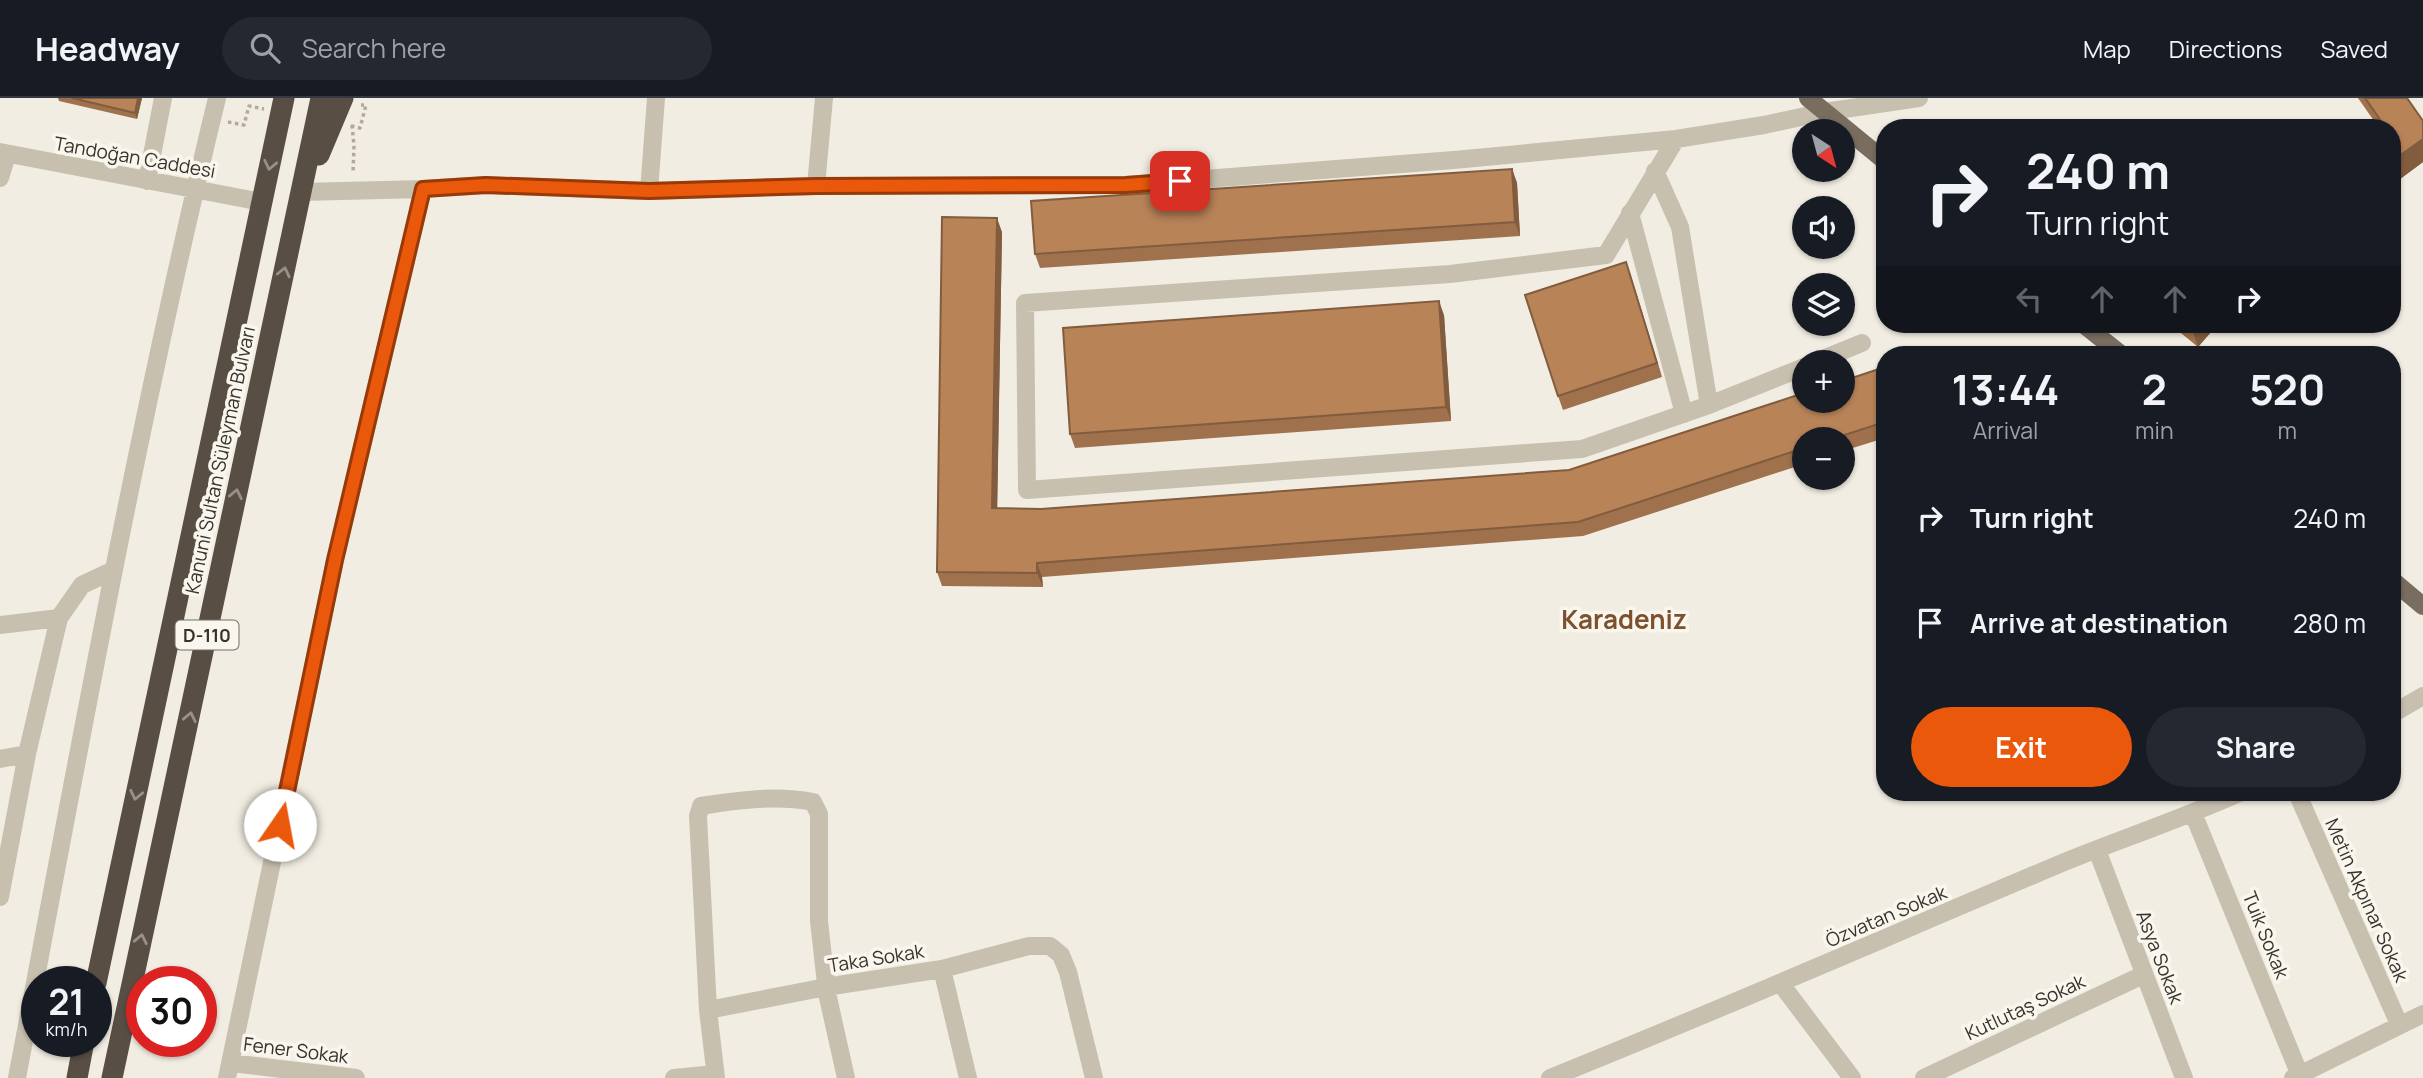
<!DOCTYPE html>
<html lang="en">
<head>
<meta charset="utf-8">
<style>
	body { margin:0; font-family:Manrope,sans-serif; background:#242831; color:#f1f3f6; height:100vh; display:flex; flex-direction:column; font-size:26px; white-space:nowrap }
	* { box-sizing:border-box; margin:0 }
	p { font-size:23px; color:#9ea1a6 }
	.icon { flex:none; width:38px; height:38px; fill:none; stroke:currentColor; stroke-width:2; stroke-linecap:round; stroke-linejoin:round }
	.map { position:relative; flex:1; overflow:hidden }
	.drawer { position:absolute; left:1876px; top:248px; width:525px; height:455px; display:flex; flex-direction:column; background:#171b24; border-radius:28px; box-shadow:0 2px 5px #0004 }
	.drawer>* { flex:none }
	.guide { position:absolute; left:1876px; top:21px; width:525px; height:214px; border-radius:28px; box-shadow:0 2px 5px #0004; background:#171b24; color:#f1f3f6; overflow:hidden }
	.needle { width:46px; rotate:144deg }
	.tools { position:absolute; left:1792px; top:21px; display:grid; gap:14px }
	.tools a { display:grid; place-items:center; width:63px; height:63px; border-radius:50%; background:#171b24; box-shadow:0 2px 5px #0004; font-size:35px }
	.speed { position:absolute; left:21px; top:868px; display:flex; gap:14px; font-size:35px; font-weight:700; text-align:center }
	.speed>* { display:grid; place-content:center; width:91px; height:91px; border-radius:50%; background:#171b24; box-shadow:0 2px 5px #0004; line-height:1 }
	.speed small { font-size:18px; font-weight:400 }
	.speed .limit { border:10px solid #d22; background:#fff; color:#111 }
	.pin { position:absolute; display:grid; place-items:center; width:60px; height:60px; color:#fff; margin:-30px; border-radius:14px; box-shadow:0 4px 10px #0006 }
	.me { position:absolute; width:77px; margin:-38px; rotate:12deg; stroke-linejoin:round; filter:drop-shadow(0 0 5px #0008) }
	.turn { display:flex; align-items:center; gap:24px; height:147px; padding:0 35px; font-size:32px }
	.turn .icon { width:91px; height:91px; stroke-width:2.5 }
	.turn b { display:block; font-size:49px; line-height:60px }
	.lanes { display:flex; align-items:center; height:66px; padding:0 35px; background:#0003; justify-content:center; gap:35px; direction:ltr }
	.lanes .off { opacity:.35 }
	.eta { display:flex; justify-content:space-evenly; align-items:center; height:119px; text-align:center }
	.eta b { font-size:42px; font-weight:700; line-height:49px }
	.action { display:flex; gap:14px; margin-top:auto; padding:14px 35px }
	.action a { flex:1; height:80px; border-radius:42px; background:#ea580c; color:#fff; font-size:28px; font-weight:700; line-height:80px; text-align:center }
	.action a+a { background:#242831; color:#f1f3f6 }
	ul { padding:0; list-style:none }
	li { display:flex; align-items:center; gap:21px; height:105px; padding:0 35px }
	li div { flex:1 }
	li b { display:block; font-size:26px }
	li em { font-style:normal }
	header { display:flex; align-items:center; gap:42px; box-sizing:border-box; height:98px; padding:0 35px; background:#171b24; border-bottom:2px solid #363941 }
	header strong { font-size:33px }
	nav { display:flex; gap:38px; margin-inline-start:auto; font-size:24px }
	.search { width:490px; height:63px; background:#242831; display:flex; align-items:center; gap:18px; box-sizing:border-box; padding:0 24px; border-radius:38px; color:#9ea1a6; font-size:26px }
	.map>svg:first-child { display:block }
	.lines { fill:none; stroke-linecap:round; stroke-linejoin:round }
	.path { stroke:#b4aa99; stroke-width:3.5; stroke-dasharray:3.5 3.5; stroke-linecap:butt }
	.minor { stroke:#c8c0af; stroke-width:18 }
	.major { stroke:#786d5f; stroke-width:18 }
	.highway { stroke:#584e44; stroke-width:21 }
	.wall { fill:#9f714c }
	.shaded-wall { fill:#825c3e }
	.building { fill:#b98358; stroke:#825c3e; stroke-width:2 }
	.oneway { stroke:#989188 }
	.route-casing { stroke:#983908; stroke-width:18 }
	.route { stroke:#ea580c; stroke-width:12 }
	.labels { text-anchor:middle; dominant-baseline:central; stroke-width:7; stroke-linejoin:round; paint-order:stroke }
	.shield { fill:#f9f6ee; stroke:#726d66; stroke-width:2 }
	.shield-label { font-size:18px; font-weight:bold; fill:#38322c }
	.street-label { font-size:19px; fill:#38322c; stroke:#f9f6ee }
	.district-label { font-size:26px; font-weight:bold; fill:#7e512e; stroke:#f9f6ee }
</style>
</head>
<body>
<header>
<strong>Headway</strong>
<div class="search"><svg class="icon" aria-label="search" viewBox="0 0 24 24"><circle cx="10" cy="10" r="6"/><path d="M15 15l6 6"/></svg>Search here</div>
<nav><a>Map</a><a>Directions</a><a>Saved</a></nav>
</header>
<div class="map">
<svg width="2423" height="980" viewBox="0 0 2423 980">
	<rect width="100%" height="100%" fill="#f1ede2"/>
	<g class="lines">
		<path class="path" d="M228 24 244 27 249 8 264 11
			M352 27 354 48 353 75
			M351 28 360 30 366 7H361"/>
		<path class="minor" d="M1676 41 1606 157 1450 176 1025 205 1027 392 1582 351 1709 307 1804 269
			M0 54 262 104
			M1655 73 1680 129 1709 307
			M0 80 7 57
			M147 83 163 0
			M816 88 824 0
			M649 93 656 0
			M302 94 423 91 486 87 649 93 816 88 1126 87 1454 62 1676 41 1764 27 1824 14 1919 0
			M1630 115 1684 316
			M1815 264 1862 245
			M0 527 59 520
			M2392 616 2423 598
			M0 661 27 656
			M2297 695 2399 926
			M2193 715 2299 975
			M2097 752 2184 980
			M0 799 27 656 59 520 82 487 114 472
			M942 871 968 980
			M1781 886 1852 980
			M708 912 826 889 942 871 1029 848H1050L1061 857 1068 874 1094 980
			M231 965 356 980
			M17 980C79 652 138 324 217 0
			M227 980 335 462 423 91
			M674 980 715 976
			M716 980 708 912 698 718 701 708C738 702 776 697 813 704L819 716V823L827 895 846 980
			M1550 980C1722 911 1891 837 2062 765 2121 741 2181 721 2239 695
			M1924 980 2143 877
			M2293 980 2423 916"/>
		<path class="major" d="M1808 0 1885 63
			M2083 226 2122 257
			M2392 482 2423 508"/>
		<path class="highway" d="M319 57 343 0
			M96 885 284 0
			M77 980 84 943
			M112 980 321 0"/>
	</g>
	<path class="wall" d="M58 0H142L137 21 59 3Z
		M2358 0H2407L2423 64 2392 87V30H2379Z
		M1512 71 1517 85 1520 138 1040 170 1035 156Z
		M1002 134 997 411H1041L1569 372 1885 269V340L1843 353V341H1804V366L1583 438 1042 479 1043 489 942 488 937 474Z
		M1626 164 1662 279 1563 312 1558 298Z
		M1444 217 1451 323 1075 350 1070 336Z
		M2170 226H2218L2198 249Z"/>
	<path class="shaded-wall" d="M138 0H142L137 21 135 15Z
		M2423 41V64L2392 87V63Z
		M1512 71 1517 85 1520 138 1515 124Z
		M997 120 1002 134 997 424 992 410Z
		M1626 164 1631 178 1662 279 1657 265Z
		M1439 203 1444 217 1451 323 1446 309Z
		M2196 226H2218L2198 249 2192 231Z
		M1037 465 1042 479 1043 489 1037 475Z"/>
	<path class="building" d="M72 0H138L135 15Z
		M2365 0H2407L2423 23V41L2392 63V30H2386Z
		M1512 71 1515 124 1035 156 1031 103Z
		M942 119 997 120 992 410 1041 411 1569 372 1804 295V303H1843V283L1885 269V324L1832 341H1804V350L1578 424 1037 465V475L937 474Z
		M1626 164 1657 265 1558 298 1525 197Z
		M1439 203 1446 309 1070 336 1063 230Z
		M2186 226H2196L2192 231Z"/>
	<defs><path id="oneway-chevron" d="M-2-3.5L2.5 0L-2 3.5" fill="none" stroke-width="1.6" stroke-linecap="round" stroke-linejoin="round" transform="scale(1.75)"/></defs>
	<g class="oneway">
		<use href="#oneway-chevron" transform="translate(270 67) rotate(102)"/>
		<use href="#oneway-chevron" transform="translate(284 174) rotate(-77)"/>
		<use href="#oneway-chevron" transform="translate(236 396) rotate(-78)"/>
		<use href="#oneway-chevron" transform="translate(190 619) rotate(-78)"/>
		<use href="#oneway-chevron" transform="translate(136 697) rotate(102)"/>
		<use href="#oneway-chevron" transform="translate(141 841) rotate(-78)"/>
	</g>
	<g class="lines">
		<defs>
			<path id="route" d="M280 727 335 462 423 91 486 87 649 93 816 88 1126 87 1180 83"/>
		</defs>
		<use href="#route" class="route-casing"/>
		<use href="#route" class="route"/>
	</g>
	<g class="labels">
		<rect class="shield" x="175.5" y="522.5" width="63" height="29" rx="5"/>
		<g class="shield-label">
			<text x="207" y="537">D-110</text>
		</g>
		<g class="street-label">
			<text transform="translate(135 59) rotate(10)">Tandoğan Caddesi</text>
			<text transform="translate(220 362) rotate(-78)">Kanuni Sultan Süleyman Bulvarı</text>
			<text transform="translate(2367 802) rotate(66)">Metin Akpınar Sokak</text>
			<text transform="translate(1886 818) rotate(-23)">Özvatan Sokak</text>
			<text transform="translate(2266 837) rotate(68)">Tuik Sokak</text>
			<text transform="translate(2160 859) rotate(69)">Asya Sokak</text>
			<text transform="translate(876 860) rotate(-9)">Taka Sokak</text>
			<text transform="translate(2025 909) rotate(-25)">Kutlutaş Sokak</text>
			<text transform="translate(296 952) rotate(7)">Fener Sokak</text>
		</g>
		<g class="district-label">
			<text x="1624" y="521">Karadeniz</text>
		</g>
	</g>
</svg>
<div class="tools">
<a><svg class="needle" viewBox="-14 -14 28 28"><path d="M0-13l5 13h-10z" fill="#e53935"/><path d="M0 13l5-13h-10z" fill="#9ea1a6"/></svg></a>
<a><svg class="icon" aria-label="sound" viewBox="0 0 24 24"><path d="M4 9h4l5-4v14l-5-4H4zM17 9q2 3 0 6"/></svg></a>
<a><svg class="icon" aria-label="layers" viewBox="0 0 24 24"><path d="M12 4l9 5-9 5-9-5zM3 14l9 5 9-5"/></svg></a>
<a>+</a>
<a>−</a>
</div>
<div class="speed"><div>21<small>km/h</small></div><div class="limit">30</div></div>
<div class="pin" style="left:1180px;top:83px;background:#d93025"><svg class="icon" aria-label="arrive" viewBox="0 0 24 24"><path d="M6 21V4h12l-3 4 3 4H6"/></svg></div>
<svg class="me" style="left:280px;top:727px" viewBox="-20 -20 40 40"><circle r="19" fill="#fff"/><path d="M0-13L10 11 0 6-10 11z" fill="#ea580c"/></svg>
<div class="guide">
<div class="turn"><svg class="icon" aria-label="right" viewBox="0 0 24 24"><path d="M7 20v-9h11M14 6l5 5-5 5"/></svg><div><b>240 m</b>Turn right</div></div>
<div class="lanes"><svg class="icon off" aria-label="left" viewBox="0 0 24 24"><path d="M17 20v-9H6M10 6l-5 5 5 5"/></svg><svg class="icon off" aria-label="ahead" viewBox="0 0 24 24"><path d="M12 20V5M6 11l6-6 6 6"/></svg><svg class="icon off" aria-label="ahead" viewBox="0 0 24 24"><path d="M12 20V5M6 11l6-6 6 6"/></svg><svg class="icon" aria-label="right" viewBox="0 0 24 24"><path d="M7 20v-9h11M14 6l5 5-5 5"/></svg></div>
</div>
<section class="drawer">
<div class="eta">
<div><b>13:44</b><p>Arrival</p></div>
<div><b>2</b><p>min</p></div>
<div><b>520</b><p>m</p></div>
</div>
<ul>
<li><svg class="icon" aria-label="right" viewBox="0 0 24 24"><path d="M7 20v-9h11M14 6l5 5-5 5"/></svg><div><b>Turn right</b></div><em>240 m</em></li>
<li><svg class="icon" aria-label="arrive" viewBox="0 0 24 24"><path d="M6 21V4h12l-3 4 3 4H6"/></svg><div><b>Arrive at destination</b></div><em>280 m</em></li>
</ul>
<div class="action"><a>Exit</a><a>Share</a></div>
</section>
</div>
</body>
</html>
